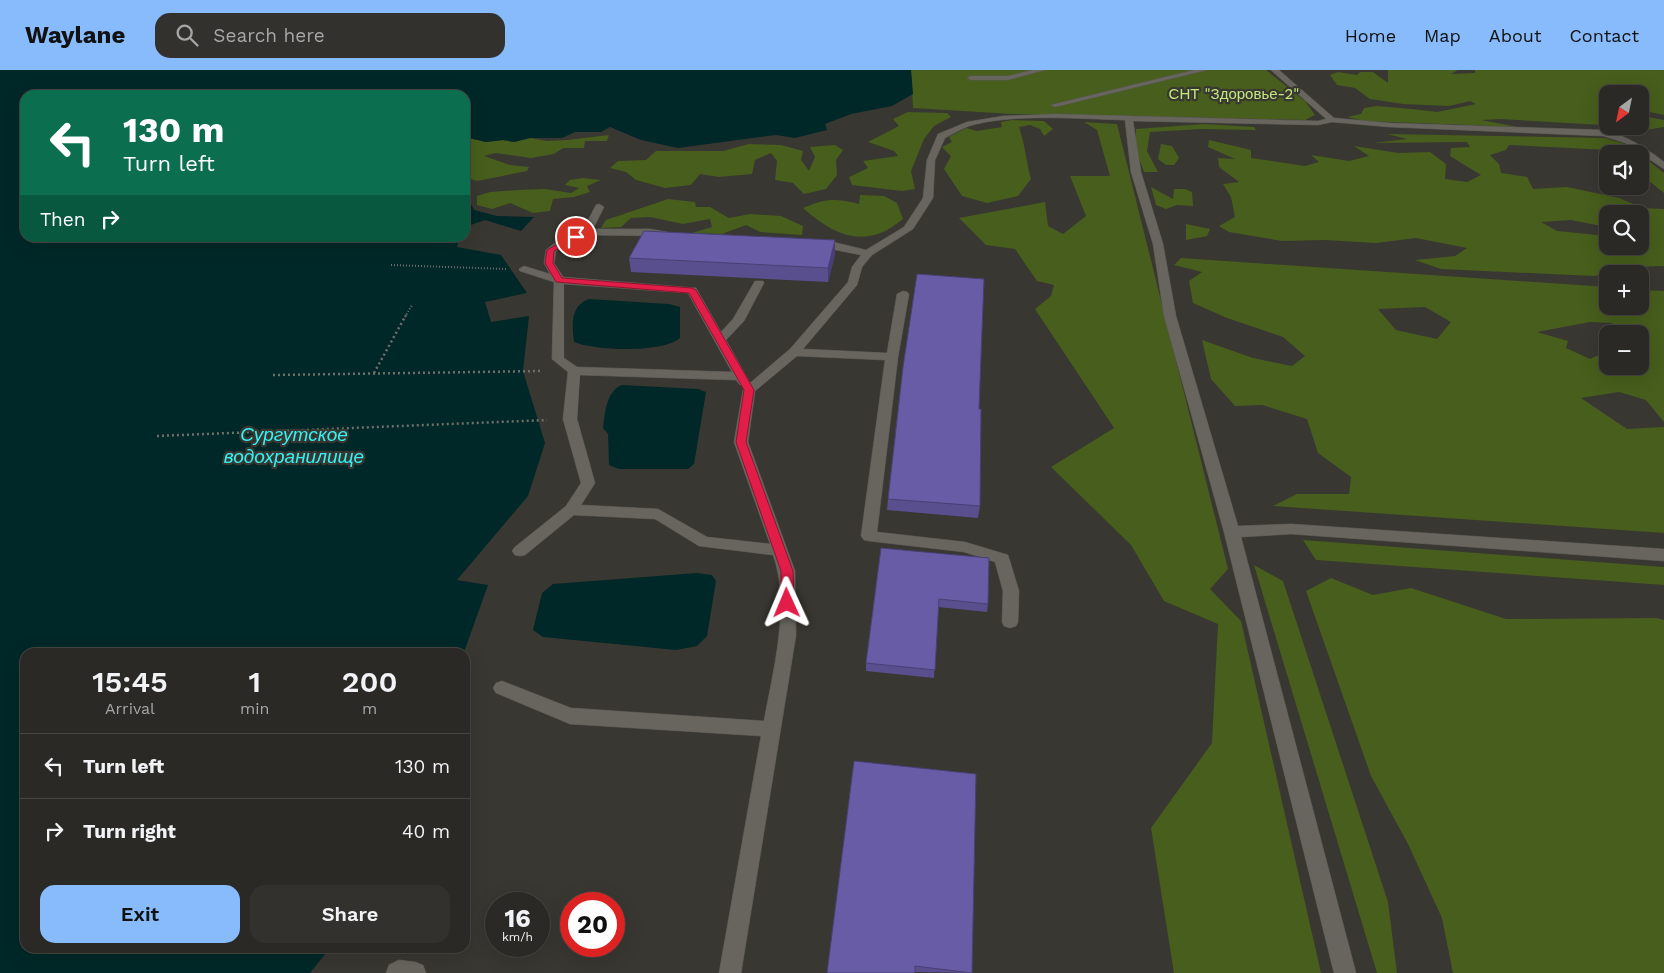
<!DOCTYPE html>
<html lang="en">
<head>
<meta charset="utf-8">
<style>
	body { margin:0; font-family:"Work Sans",sans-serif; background:#33312d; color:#f1f3f6; height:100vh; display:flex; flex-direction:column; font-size:19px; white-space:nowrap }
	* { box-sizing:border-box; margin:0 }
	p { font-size:16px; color:#a6a6a7 }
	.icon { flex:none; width:28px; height:28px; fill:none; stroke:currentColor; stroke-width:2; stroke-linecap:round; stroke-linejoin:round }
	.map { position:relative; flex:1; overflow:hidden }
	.side { position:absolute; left:20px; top:578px; width:450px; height:305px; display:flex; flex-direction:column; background:#2b2925; border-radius:15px; box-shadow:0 5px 20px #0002,0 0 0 1px #474542 }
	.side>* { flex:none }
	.guide { position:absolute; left:20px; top:20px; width:450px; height:152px; border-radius:15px; box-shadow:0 5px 20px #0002,0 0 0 1px #474542; background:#0b6e4f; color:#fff; overflow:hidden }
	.needle { width:32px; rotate:213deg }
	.controls { position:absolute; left:1599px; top:15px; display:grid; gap:10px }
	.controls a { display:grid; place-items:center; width:50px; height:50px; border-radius:10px; background:#2b2925; box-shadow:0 5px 20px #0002,0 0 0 1px #474542; font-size:25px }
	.speed { position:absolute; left:485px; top:822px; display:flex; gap:10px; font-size:25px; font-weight:700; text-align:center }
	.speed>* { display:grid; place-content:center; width:65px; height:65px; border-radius:50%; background:#2b2925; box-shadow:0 5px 20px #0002,0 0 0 1px #474542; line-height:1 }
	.speed small { font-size:12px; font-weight:400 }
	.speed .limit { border:8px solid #d22; background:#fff; color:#111 }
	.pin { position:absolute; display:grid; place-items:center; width:42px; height:42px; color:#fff; margin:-21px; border:2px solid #fff; border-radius:50%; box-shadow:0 1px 5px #0007 }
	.me { position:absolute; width:55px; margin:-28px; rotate:359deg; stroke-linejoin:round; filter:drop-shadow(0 0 4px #0008) }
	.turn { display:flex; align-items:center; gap:18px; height:105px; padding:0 20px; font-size:22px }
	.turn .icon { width:65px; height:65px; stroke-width:2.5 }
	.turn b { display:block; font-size:35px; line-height:42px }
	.then { display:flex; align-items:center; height:48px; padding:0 20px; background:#0003; gap:10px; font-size:19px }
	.eta { display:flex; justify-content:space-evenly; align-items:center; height:85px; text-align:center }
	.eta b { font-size:30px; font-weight:600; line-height:35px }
	.cta { display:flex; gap:10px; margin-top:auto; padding:10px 20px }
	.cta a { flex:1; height:58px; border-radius:15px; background:#87bbfb; color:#111; font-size:20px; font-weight:600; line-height:58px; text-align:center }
	.cta a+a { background:#33312d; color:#f1f3f6 }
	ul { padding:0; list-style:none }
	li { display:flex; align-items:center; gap:15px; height:65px; padding:0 20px; border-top:1px solid #474542 }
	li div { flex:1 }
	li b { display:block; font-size:19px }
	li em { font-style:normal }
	header { display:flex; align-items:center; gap:30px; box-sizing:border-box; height:70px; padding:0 25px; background:#87bbfb; color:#111 }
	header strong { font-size:24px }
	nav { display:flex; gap:28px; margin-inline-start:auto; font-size:18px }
	.search { width:350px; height:45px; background:#33312d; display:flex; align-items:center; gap:12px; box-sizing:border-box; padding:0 18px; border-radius:15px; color:#a6a6a7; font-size:19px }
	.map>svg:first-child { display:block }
	.green { fill:#475e1c; fill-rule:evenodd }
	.water { fill:#002828 }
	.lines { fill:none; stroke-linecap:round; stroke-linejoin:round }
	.minor-casing { stroke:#585652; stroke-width:1 }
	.path-far1 { stroke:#716f6a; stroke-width:2; stroke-dasharray:1 2; stroke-linecap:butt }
	.path { stroke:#716f6a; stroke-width:2.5; stroke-dasharray:2 3; stroke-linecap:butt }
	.minor { fill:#67655e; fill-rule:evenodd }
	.wall { fill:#594f8e }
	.shaded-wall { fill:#484074 }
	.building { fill:#675ca5; stroke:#484074 }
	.route { fill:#e11d48; stroke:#92132f }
	.labels { text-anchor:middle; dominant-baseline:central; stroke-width:4.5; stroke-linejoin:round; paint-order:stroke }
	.far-park-label { font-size:15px; fill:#c0e97d; stroke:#393731 }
	.water-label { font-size:19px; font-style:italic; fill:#31f3f4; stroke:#393731 }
</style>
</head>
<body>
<header>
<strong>Waylane</strong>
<div class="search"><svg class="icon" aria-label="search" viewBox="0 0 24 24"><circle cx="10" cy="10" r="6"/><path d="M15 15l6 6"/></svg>Search here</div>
<nav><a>Home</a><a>Map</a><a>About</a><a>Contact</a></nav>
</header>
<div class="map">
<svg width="1664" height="903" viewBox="0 0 1664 903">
	<rect width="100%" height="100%" fill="#393731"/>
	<path class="green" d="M911 0H1266L1305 31 1315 45 1305 50 1012 44 913 38Z
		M1388 0H1458L1451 4 1475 3V0H1664V45L1640 40V24H1608L1607 36H1598L1607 40 1603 44 1607 45V54L1602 55 1500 49 1481 50 1518 57 1365 51 1347 47 1361 44 1364 38 1377 36 1412 39 1437 42 1476 34 1470 31 1449 36 1403 34 1370 29 1355 18 1337 15 1330 5 1338 2 1357 5 1360 2H1373L1388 13Z
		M908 42 947 43 951 47 934 56 924 69 911 101 915 119 902 121 852 115 849 107 868 98 863 91 898 86 894 81 868 72 899 56 893 49Z
		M1648 47 1664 50V57L1646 60 1640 55V50Z
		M1012 50 1044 51 1053 59 1044 66 1040 59 1030 55 1019 57C1025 74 1026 91 1031 109L1018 126 987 133 962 126 944 99 951 86 942 77 952 72 949 67 966 58 977 61 1002 57 1001 52Z
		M1084 52 1117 54 1228 499 1210 519 1241 551 1321 903H1174L1151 758 1212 673 1218 554 1164 531 1131 475 1051 397 1114 358 1035 239 1051 226 1054 215 1037 211 1015 179 986 175 959 148 1045 132 1048 156 1063 164 1086 146 1070 106H1110L1097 60Z
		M1204 54 1254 57 1256 60 1201 59 1150 62 1147 81 1158 102H1144L1136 80V59Z
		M465 64 469 68 486 72 503 70 514 72 530 68 547 71 567 70 609 65 607 71H585L584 78H563L554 84 531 88 495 83 484 86 510 95 529 97 527 101 477 111 465 107V93L469 90 465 82Z
		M1387 64 1605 68 1628 75 1639 84H1614L1609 80 1509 75 1506 80 1490 85 1499 94 1501 103 1527 107 1533 119 1567 117 1619 128 1643 138 1664 139V196L1636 197 1594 206 1441 199 1415 190 1455 186 1467 178 1416 168 1376 173 1325 170 1282 171 1229 162 1219 156 1235 147 1231 127 1223 114 1239 112 1219 97 1218 88 1235 89 1208 77 1209 70 1251 80V88L1305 96 1319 92 1311 85 1349 91 1369 86 1354 76 1398 83 1430 82 1446 94 1445 109 1467 112 1481 105 1450 86 1451 78 1470 77 1467 72 1373 73 1407 69ZM1608 144H1640V176H1608L1607 166 1557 161 1541 152 1571 150 1607 157Z
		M749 74 781 75 803 81 801 90 809 101 815 87 810 77 835 75 843 80 836 90 837 105 826 119 804 124 793 113 775 110 777 91 771 83 755 90 752 104 719 107 700 104 691 115 665 118 636 110 626 102 610 98 618 91 646 90 656 81H723Z
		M1161 74 1172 76 1179 88 1174 95H1166L1158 89Z
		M1640 84 1664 103V123L1640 104Z
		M582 108 601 110 587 116 590 122 574 127 553 129 550 141 533 143 510 133 492 139 477 135V126L490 122 519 120 545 119 571 123 579 118 565 115 570 110Z
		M1151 117 1173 129 1174 119H1185L1192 122 1193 136 1177 135 1166 139 1156 135Z
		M860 125 884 126 897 133 903 149C866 180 836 167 803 138 825 128 836 128 859 134Z
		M668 129 695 132 696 137H710L729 148 750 144 781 146 803 156 802 165 760 162 746 155 722 164 692 163 712 157 710 149 683 154 650 147 631 148 621 157 601 158 606 150Z
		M1186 154 1210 159 1207 166 1186 170Z
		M1181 188 1607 217 1608 236H1640V220L1664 221V352L1646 330 1619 322 1581 328 1627 359 1664 357V463L1273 436 1297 424H1349L1351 407 1318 383 1307 349 1262 335 1235 336 1211 309 1202 270 1253 288 1292 296 1305 286 1283 267 1227 248 1193 233 1189 211 1202 202 1174 195ZM1425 237 1451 252 1437 269 1396 260 1378 239ZM1590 252 1611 253 1640 264V296H1608L1607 281 1590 289 1566 278 1568 271 1537 262Z
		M1303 470 1664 497V515L1316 490Z
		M1254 495 1283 511 1388 832 1397 903H1377Z
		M1331 508 1373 525 1411 518 1506 549 1657 548 1664 550V903H1453L1442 848 1408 774 1371 706 1306 521Z"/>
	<path class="water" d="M0 0H911L913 24 892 36 851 44 825 54 827 60 795 68 776 65 678 78 641 70 610 57 601 62H575L562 68H530L514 72 503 70 486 72 469 68 465 64V25H25V168H459L457 177 501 185 527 223 485 232 491 252 529 246 523 301 545 373 528 426 457 510 488 515 464 582H25V878H330L310 903H0Z
		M465 122 474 140 497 146 534 147 521 161 485 150 465 157Z
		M589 229 669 234 680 237V268C663 283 595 281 574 272 572 255 570 236 589 229Z
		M622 315 698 319 706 322 694 394 688 399H619L609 395 608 364 603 358C605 343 606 321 622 315Z
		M697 503 712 505 716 511 707 566 697 576 676 580 543 567 533 560 542 523 553 514Z"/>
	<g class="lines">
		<defs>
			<path id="minor" d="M1032 0H1045L1008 10H971L967 8 971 6H1008Z
				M1194 0H1207L1055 37 1051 35Z
				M1271 0H1279L1334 48 1390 53 1603 60C1627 66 1645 77 1664 92V99L1625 73 1603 66 1390 57 1332 52 1318 55 1133 51 1141 102 1163 174 1176 246 1238 456 1291 454 1664 479V491L1291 464 1241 467 1356 903H1334L1224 462 1164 246 1153 174 1131 102 1125 50C1080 49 1013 43 969 56 961 59 953 64 945 68L935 90 933 128 913 159 872 185 862 197 857 215 803 279 887 283 897 224 903 221 907 222 909 224 898 287 877 462 965 472 1008 485 1019 521 1018 552 1016 556 1010 558 1004 556 1002 552 1003 521 995 492 964 482 869 471 864 470 861 466 885 290 797 286 755 321 748 372 795 501 796 565 741 903H719L761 666 570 654 496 623 493 618 496 613 502 611 571 638 764 651C773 601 791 534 773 485L699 476 655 449 574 445 525 485 520 486 515 485 512 481 515 477 566 436 581 413 563 349 568 302 552 289 554 212 520 201 519 199 524 196 550 204 544 193 546 180 560 169 583 160 596 135 599 134 604 137 593 159H650L667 162V166L588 165 568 173 556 181 554 193 563 207 696 218 721 262 733 249 755 211H763L764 213 744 251 726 270 750 313 790 279 848 212 852 197 861 185 811 175 810 173 811 171H829L866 180 904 157 923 128 927 90 938 64 967 52 1003 46 1056 44 1318 51 1326 49ZM564 214 688 223 732 302 577 297 564 288ZM580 305 736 310 740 315H747L743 320 734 372 770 474 707 467 658 439 581 435 595 413 577 349Z
				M399 890 415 892 423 895 426 903H386L389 895Z"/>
		</defs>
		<use href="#minor" class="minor-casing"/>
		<path class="path-far1" d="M391 195 506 199
			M405 247 412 235"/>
		<path class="path" d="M374 303 406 245
			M273 305 543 301
			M157 366 547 350"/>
		<use href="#minor" class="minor"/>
	</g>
	<path class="wall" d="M835 170V184L828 212 631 202 629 188Z
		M979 339 980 436 978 448 887 440 888 429Z
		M881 478 988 534 987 542 938 537 934 608 866 601V593Z
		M854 691 972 903 915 902Z"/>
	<path class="shaded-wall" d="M835 170V184L828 212V198Z"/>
	<path class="building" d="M644 161 835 170 828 198 629 188Z
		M917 204 984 209 979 339H981L980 436 888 429 903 297Z
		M881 478 989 488 988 534 939 529 935 600 866 593Z
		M854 691 976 704 972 903 915 896V903H827Z"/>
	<path class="route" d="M576 164 580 167 578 168 554 181 553 193 562 208 692 218 696 220 754 320 746 372 793 501 794 533 792 537H783L781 533V501L736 372 744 320 689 223 556 212 545 193 547 180Z"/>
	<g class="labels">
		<g class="far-park-label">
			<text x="1234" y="24">СНТ "Здоровье-2"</text>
		</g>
		<g class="water-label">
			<text x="294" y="364">Сургутское<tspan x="294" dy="22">водохранилище</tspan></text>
		</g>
	</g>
</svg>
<div class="controls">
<a><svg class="needle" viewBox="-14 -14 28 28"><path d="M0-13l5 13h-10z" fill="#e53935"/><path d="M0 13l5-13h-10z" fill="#a6a6a7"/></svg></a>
<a><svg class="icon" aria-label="sound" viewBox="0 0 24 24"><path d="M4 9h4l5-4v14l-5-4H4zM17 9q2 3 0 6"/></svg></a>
<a><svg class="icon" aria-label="search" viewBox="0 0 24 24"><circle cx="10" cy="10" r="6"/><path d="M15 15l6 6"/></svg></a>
<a>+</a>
<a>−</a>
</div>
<div class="speed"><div>16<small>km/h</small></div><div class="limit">20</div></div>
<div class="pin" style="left:576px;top:167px;background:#d93025"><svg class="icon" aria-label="arrive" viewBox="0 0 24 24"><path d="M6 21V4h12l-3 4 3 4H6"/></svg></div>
<svg class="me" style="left:787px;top:533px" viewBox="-20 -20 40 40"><path d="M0-17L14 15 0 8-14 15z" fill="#e11d48" stroke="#fff" stroke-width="4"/></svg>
<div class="guide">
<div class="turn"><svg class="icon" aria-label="left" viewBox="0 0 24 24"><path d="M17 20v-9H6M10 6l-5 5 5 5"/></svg><div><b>130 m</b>Turn left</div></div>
<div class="then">Then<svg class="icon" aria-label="right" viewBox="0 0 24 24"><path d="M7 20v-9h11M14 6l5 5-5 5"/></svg></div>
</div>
<section class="side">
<div class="eta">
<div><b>15:45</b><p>Arrival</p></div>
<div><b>1</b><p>min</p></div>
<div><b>200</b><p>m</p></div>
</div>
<ul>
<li><svg class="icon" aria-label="left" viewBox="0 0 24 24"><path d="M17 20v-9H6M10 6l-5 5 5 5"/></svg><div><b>Turn left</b></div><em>130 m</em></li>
<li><svg class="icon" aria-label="right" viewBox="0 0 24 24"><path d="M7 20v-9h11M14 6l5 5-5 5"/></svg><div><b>Turn right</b></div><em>40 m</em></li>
</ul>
<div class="cta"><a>Exit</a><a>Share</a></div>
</section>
</div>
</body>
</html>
